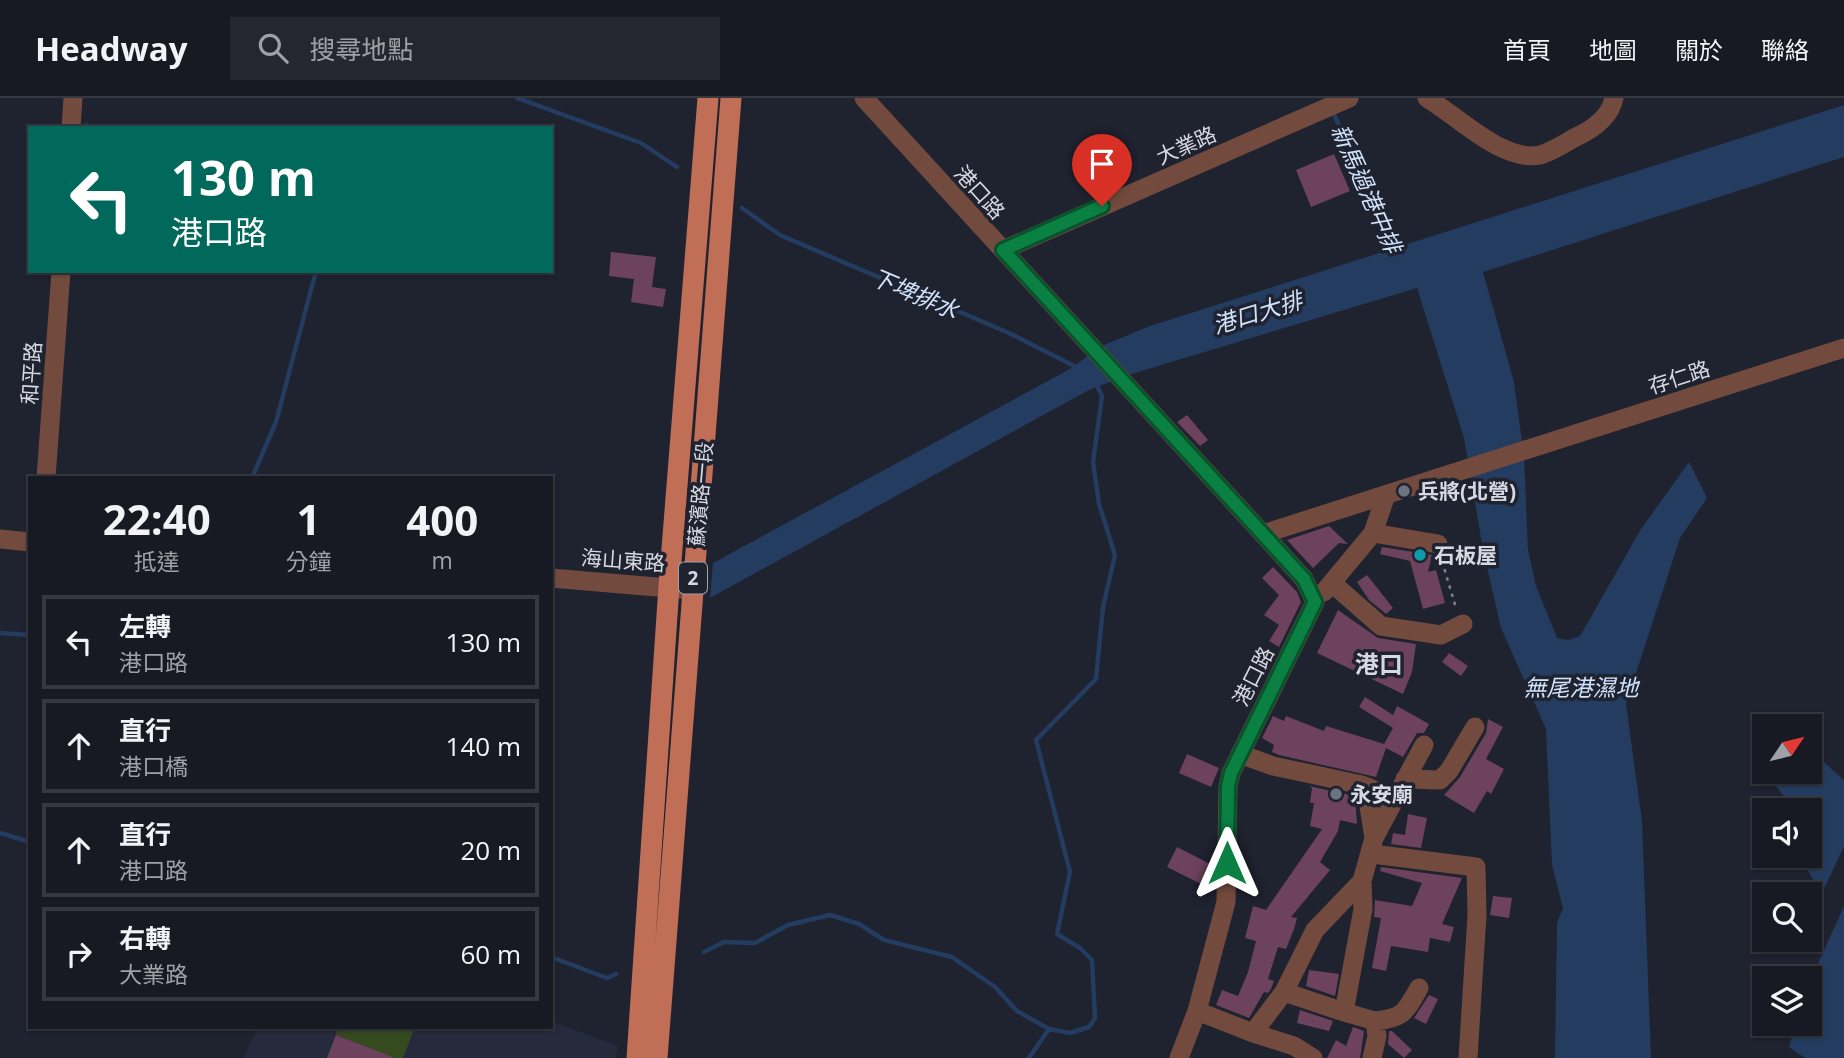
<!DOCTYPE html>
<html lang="zh-TW">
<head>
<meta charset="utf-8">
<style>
	body { margin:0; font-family:"Open Sans","Noto Sans TC",sans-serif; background:#242730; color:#f1f3f6; height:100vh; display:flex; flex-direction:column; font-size:26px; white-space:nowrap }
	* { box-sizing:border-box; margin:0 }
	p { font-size:23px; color:#9ea1a6 }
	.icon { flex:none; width:38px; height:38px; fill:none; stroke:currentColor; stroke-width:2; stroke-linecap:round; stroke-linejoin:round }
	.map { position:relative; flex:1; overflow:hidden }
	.panel { position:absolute; left:28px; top:378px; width:525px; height:553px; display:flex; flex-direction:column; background:#171a23; border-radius:0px; box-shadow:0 2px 5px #0004,0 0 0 2px #363841 }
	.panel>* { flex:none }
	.hud { position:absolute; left:28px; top:28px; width:525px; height:147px; border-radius:0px; box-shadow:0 2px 5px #0004,0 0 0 2px #363841; background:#00695c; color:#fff; overflow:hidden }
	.needle { width:46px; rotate:55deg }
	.fabs { position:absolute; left:1752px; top:616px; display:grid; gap:14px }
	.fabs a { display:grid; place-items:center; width:70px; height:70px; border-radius:0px; background:#171a23; box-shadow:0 2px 5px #0004,0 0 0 2px #363841; font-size:35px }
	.pin { position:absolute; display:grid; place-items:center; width:60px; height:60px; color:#fff; margin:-72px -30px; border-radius:50% 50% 50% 0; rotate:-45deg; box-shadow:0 0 7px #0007 }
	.pin .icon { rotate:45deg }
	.me { position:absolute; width:77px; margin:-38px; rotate:0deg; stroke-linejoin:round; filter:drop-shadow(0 0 5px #0008) }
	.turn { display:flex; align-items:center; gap:24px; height:147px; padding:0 28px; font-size:32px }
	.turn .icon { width:91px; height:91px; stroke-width:2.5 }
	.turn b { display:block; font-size:49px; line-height:60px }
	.eta { display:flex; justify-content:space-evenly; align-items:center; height:119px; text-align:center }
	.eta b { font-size:42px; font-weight:700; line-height:49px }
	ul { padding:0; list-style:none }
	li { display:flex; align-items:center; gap:21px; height:94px; margin:0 14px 10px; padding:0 14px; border:4px solid #363841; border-radius:0px }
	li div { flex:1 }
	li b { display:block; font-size:26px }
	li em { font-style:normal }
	header { display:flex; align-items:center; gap:42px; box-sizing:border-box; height:98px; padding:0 35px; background:#171a23; border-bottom:2px solid #363841 }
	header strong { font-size:33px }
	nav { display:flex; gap:38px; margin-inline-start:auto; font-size:24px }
	.search { width:490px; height:63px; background:#242730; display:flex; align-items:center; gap:18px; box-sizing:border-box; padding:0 24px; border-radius:0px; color:#9ea1a6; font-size:26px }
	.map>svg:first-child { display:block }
	.built { fill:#262a3d }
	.green { fill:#364a20 }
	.water { fill:#233c60 }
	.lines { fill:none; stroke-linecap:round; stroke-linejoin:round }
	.stream { stroke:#233c60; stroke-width:4.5 }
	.building { fill:#6c425d }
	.path { stroke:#7f818c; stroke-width:2.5; stroke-dasharray:3.5 5; stroke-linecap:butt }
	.minor { stroke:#724a3e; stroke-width:19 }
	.major { stroke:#c06e56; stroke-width:21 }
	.route-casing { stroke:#07532c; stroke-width:18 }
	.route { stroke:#0b8043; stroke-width:12 }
	.worship-dot { fill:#6b7280; stroke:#1f222f; stroke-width:2.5 }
	.culture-dot { fill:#0f9aa8; stroke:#1f222f; stroke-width:2.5 }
	.labels { text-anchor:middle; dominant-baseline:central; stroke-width:7; stroke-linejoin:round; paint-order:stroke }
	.shield { fill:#1f222f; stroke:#a0a2ac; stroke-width:2 }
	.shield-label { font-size:19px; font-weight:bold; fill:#d7d9e2 }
	.street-label { font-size:21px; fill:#d7d9e2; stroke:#1f222f }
	.poi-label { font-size:21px; font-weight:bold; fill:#d7d9e2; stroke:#1f222f; text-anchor:start }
	.water-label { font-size:23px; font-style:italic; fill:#d1e3fc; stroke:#1f222f }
	.quarter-label { font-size:24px; font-weight:bold; fill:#d7d9e2; stroke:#1f222f }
</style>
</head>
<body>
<header>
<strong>Headway</strong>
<div class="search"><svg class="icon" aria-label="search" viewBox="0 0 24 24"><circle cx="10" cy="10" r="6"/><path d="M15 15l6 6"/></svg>搜尋地點</div>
<nav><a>首頁</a><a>地圖</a><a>關於</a><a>聯絡</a></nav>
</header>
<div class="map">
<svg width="1844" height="960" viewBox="0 0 1844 960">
	<rect width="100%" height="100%" fill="#1f222f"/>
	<path class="built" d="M551 923 618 948 616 960H243L258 929H551Z"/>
	<path class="green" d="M338 929H415L403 960H395L336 937Z"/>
	<path class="water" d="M1844 7V59L1483 174 1514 284 1524 358 1528 452 1536 488 1557 540 1568 542 1580 538 1641 431 1689 364 1707 400 1680 440 1626 606 1642 723 1651 960H1555L1557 825 1563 810 1552 767 1546 631 1501 530 1483 452 1464 340 1417 190 1128 277 1089 292 710 500 713 465 1068 272 1104 247 1150 228Z
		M1810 652 1844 682V748L1823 793C1813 782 1805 773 1806 758H1810V712H1774L1783 697 1773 684H1755L1751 668 1764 664V674H1810Z
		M1844 808V960H1805L1789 949 1795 926H1810V883Z"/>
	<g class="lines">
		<path class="stream" d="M517 0 641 45 677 69
			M1332 12 1396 154
			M86 27 90 30
			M742 110 780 137 1009 235 1078 270
			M252 380 276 324 316 173
			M0 535 30 537
			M0 735 30 744
			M704 854 724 844 755 845 788 827 830 817 859 826 884 842 952 859 995 889 1017 913 1049 931 1070 935 1089 929 1095 920 1092 862 1080 850 1057 836 1070 774 1036 642 1096 581 1103 509 1115 457 1099 406 1093 364 1102 298 1095 283
			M551 859 607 880 616 876
			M1029 960 1049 931"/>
	</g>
	<path class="building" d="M1334 56 1350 93 1311 109 1296 72Z
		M611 154 656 159 652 189 666 191 663 209 631 204 634 181 609 178Z
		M1187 317 1208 342 1200 348 1177 324Z
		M1329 428 1348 446 1339 445 1313 470 1287 442Z
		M1382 449 1432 457 1428 474 1436 472 1445 505 1423 511 1410 463 1380 456Z
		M1273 469 1297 494 1301 504 1279 549 1269 543 1279 527 1264 517 1279 497 1262 480Z
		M1367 477 1393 510 1386 516 1369 502 1357 484Z
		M1338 512 1378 540 1416 546 1412 574 1403 596 1317 555Z
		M1449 555 1468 568 1461 578 1442 564Z
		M1365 599 1393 617 1397 608 1429 626 1424 635H1417L1403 659 1386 650 1376 679 1279 657 1272 654 1274 647 1262 640 1273 618 1284 623 1286 618 1324 633 1326 628 1384 646 1393 630 1359 609Z
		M1488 621 1503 629 1486 661 1504 671 1491 696 1487 693 1474 715 1444 697 1460 679 1486 635Z
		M1187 656 1219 670 1211 689 1179 675Z
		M1309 688 1355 698 1357 726 1340 722 1338 733 1320 764 1330 772 1291 819 1297 820 1294 831 1286 851 1278 849 1268 881 1274 883 1271 891 1268 895 1264 894 1249 920 1216 907 1222 892 1238 898 1248 874 1256 843 1245 840 1253 808 1266 812 1322 731 1310 728 1314 705H1310L1312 690Z
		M1408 716 1427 720 1421 750 1391 746 1393 735 1405 737Z
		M1177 749 1214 768 1207 789 1167 769Z
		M1381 769 1462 780 1442 826 1454 829 1450 844 1430 840 1428 854 1391 848 1386 873 1372 870 1381 820 1374 819 1375 802 1412 808 1422 785 1380 773Z
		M1493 798 1512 800 1509 820 1490 817Z
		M1309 872 1339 876 1335 898 1306 888Z
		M1429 897 1438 901 1426 926 1414 920Z
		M1300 912 1333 923 1329 933 1297 925Z
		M1353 929 1364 933 1360 960H1327L1336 942 1346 948Z
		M1389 933H1392L1412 952 1404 960 1388 946Z
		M336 937 393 959V960H327Z"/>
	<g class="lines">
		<path class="path" d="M1442 463 1456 510"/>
		<path class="minor" d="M864 0 1304 481 1315 504 1231 675 1228 689 1226 804 1197 913 1179 960
			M1427 0C1456 17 1503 65 1540 57 1551 54 1564 46 1574 40 1592 32 1610 20 1614 0
			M71 30 73 0
			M1003 152 1349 0
			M46 380 61 173
			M1373 435 1438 446
			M1263 436 1844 250
			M0 441 30 444
			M551 480 692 492
			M1332 485 1381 528 1441 537 1463 526
			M1324 494 1373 435 1386 397
			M1240 656 1273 668 1362 687 1395 700
			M1405 681 1440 682 1449 673 1475 629
			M1374 740 1424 647
			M1372 756 1476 769 1477 817 1468 960
			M1284 894 1344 914 1363 811 1362 783
			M1197 913 1253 935 1284 894 1315 832 1362 783 1374 740 1366 690
			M1344 914 1375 923 1377 938 1372 960
			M1375 923C1403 920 1405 915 1419 890
			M1253 935 1294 948 1313 960"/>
		<path class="major" d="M637 960 669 488 708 0
			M657 960 731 0"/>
	</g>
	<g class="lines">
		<defs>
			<path id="route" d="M1102 108 1003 152 1304 481 1315 504 1231 675 1228 689 1227 765"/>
		</defs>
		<use href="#route" class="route-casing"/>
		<use href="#route" class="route"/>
	</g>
	<g class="worship-dot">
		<circle cx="1404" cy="393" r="7"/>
		<circle cx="1336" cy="696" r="7"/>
	</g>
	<circle class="culture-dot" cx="1420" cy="457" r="7"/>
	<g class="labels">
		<rect class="shield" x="679" y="464.5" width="28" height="31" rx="5"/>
		<g class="shield-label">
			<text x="693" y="480">2</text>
		</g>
		<g class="street-label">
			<text transform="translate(1186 47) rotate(-24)">大業路</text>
			<text transform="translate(980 94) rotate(48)">港口路</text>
			<text transform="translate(31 275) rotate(-86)">和平路</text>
			<text transform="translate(1679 279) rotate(-18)">存仁路</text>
			<text transform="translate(700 396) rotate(-85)">蘇濱路一段</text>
			<text transform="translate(623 462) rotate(4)">海山東路</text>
			<text transform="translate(1253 578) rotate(-63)">港口路</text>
		</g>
		<g class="poi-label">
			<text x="1418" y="393">兵將(北營)</text>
			<text x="1434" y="457">石板屋</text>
			<text x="1350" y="696">永安廟</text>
		</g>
		<g class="water-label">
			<text transform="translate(1367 90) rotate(66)">新馬過港中排</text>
			<text transform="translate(915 195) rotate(23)">下埤排水</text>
			<text transform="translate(1257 214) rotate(-17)">港口大排</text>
			<text x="1581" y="589">無尾港濕地</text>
		</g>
		<g class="quarter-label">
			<text x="1379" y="565">港口</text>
		</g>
	</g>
</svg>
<div class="fabs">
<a><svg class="needle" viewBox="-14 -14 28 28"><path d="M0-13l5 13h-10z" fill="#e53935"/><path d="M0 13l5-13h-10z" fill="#9ea1a6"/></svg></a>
<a><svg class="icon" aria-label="sound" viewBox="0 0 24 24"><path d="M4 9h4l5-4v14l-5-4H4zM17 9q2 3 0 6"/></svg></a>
<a><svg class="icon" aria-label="search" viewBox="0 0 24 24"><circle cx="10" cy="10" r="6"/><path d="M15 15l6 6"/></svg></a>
<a><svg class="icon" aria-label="layers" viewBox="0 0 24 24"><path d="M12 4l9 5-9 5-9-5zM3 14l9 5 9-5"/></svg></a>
</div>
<div class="pin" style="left:1102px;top:108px;background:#d93025"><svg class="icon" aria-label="arrive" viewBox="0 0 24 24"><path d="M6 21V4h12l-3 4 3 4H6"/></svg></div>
<svg class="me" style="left:1227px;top:765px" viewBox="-20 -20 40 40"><path d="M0-17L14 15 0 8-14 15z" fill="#0b8043" stroke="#fff" stroke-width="4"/></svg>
<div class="hud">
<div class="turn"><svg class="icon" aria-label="left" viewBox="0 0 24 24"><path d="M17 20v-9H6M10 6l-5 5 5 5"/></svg><div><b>130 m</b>港口路</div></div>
</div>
<section class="panel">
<div class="eta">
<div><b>22:40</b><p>抵達</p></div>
<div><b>1</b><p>分鐘</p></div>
<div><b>400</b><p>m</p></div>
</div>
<ul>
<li><svg class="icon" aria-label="left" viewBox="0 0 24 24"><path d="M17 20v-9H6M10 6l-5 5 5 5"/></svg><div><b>左轉</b><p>港口路</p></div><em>130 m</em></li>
<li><svg class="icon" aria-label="ahead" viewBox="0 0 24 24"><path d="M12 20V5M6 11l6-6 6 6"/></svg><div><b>直行</b><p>港口橋</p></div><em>140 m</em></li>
<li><svg class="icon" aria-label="ahead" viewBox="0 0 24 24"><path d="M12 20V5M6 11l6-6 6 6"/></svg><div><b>直行</b><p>港口路</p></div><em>20 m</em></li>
<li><svg class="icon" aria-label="right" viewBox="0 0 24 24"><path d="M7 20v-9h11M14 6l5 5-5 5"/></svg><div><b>右轉</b><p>大業路</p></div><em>60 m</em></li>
</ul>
</section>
</div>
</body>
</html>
